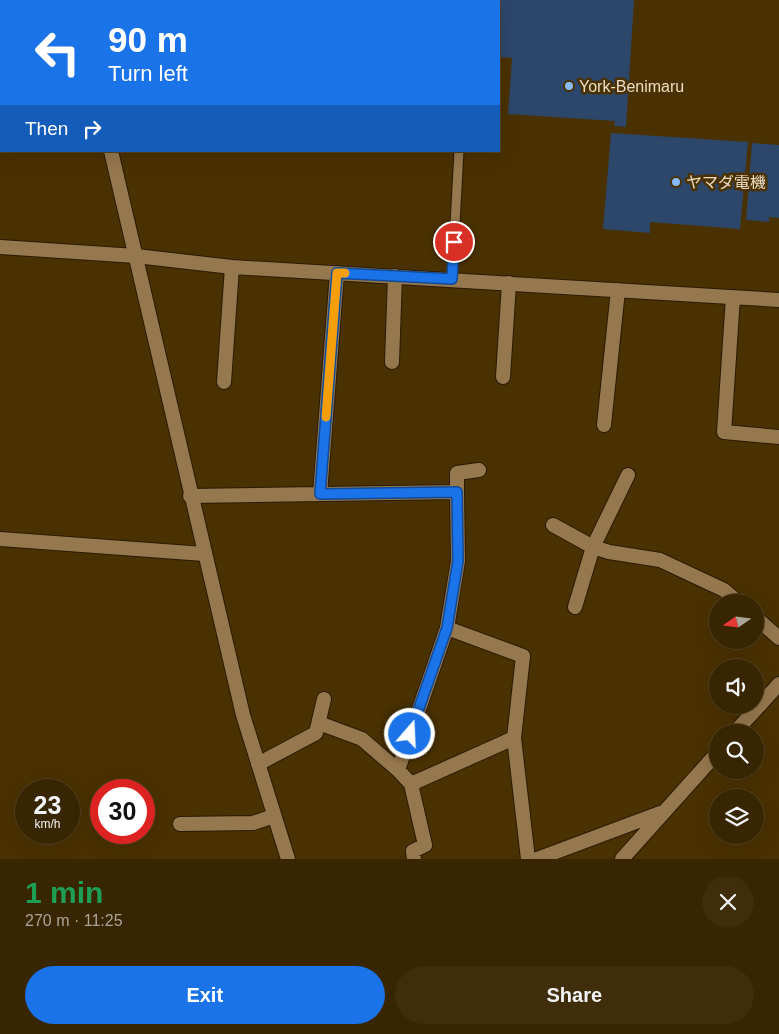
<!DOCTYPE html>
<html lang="en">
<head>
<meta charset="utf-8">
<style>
	body { margin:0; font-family:Arial,"Noto Sans JP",sans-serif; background:#3f2d0b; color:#f1f3f6; height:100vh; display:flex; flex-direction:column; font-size:19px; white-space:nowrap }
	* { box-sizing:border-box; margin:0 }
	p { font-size:16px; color:#aba599 }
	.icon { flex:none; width:28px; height:28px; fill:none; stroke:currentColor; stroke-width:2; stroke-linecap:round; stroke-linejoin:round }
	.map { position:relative; height:859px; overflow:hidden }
	.sheet { display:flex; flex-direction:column; background:#382501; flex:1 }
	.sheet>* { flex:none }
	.top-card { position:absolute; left:0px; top:0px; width:500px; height:152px; box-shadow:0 5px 20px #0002,0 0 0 1px #524223; background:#1a73e8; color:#fff; overflow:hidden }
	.needle { width:32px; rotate:256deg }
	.buttons { position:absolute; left:709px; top:594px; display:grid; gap:10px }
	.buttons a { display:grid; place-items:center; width:55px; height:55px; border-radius:50%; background:#382501; box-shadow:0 5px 20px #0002,0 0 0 1px #524223; font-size:25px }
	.speed { position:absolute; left:15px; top:779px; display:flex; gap:10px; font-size:25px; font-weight:700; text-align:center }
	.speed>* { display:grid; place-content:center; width:65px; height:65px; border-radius:50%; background:#382501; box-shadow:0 5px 20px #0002,0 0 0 1px #524223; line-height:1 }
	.speed small { font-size:12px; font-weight:400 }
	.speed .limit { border:8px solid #d22; background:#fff; color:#111 }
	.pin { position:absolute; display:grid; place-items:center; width:42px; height:42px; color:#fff; margin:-21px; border:2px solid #fff; border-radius:50%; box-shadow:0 1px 5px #0007 }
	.me { position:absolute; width:55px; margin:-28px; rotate:19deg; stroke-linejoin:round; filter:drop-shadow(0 0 4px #0008) }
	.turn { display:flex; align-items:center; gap:18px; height:105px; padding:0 25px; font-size:22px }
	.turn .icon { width:65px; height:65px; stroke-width:2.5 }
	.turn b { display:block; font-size:35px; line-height:42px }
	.then { display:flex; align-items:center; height:48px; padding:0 25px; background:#0003; gap:10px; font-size:19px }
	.round { display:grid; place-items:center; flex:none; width:52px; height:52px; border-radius:26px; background:#3f2d0b }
	.headline { display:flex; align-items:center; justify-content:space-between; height:85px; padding:0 25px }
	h1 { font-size:30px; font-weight:800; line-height:38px; color:#1e9e55 }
	.primary-button { display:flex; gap:10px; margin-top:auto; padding:10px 25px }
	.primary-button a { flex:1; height:58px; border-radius:30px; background:#1a73e8; color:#fff; font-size:20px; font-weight:800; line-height:58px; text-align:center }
	.primary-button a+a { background:#3f2d0b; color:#f1f3f6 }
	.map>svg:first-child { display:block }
	.building { fill:#2d476b }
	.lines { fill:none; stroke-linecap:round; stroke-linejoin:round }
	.service-casing { stroke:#291b05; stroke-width:11 }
	.minor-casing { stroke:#291b05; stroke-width:16 }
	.tertiary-casing { stroke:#291b05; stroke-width:16 }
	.service { stroke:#96784e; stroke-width:9 }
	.minor { stroke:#96784e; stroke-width:14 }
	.tertiary { stroke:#96784e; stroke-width:14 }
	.route-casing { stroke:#114b97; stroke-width:12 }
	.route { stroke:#1a73e8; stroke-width:9 }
	.slow { stroke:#f59e0b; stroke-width:9 }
	.poi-dot { fill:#89bafc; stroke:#4a3101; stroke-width:2 }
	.labels { text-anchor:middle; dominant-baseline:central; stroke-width:5; stroke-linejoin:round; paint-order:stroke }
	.poi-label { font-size:16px; fill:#ecdcc6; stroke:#4a3101; text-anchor:start }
</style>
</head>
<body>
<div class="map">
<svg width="779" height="859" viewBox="0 0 779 859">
	<rect width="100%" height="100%" fill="#4a3101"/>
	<path class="building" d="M501 0H634L626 127 614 126 615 121 508 114 512 58 499 57Z
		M611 133 748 142 740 229 650 222V233L603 229Z
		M752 143 779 145V218L769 217V222L746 220Z"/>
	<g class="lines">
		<defs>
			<path id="service" d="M468 1V0
				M452 279 459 151"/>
			<path id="minor" d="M0 247 136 256 232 267 779 300
				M733 297 724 432 779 437
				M392 362 395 276
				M503 377 509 283
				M224 382 232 267
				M604 425 618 290
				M457 492V473L479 470
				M320 494 337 273
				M190 496 457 492 458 561 447 628 523 656 514 738 528 859
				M553 525 593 547 609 552 660 560 724 590 738 602
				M0 539 204 554
				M575 607 593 547 628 475
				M755 617 779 638
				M447 628 398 770 411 784 514 738
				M319 723 362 739 398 770
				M735 732 779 684
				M258 764 316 733 324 699
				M411 784 425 845 413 851 414 859
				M180 824 253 823 274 816
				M537 859 660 813
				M622 859 718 752"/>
			<path id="tertiary" d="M74 0V1
				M111 151 243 715 288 859"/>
		</defs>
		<use href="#service" class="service-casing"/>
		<use href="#minor" class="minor-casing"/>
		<use href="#tertiary" class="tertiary-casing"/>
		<use href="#service" class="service"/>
		<use href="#minor" class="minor"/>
		<use href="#tertiary" class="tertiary"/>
	</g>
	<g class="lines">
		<defs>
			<path id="route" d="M410 734 447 628 458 561 457 492 320 494 337 273 452 279 454 242"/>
		</defs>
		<use href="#route" class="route-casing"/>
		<use href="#route" class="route"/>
		<path class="slow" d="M326 417 337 273H345"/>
	</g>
	<g class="poi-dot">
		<circle cx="569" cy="86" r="5"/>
		<circle cx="676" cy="182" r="5"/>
	</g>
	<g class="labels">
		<g class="poi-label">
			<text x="579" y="86">York-Benimaru</text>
			<text x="686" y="182">ヤマダ電機</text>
		</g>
	</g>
</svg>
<div class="buttons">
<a><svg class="needle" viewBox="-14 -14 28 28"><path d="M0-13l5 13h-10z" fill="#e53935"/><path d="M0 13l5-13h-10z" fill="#aba599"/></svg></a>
<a><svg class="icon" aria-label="sound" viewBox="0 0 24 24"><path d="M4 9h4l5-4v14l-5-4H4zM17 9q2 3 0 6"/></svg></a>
<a><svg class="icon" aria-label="search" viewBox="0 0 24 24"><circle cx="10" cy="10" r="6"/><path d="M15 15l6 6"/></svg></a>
<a><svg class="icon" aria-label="layers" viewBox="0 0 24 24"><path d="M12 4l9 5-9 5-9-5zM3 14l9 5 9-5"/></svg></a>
</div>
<div class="speed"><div>23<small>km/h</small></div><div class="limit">30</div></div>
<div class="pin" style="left:454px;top:242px;background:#d93025"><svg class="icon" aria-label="arrive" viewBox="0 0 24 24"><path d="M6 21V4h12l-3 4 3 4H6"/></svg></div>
<svg class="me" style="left:410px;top:734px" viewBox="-20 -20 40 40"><circle r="17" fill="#1a73e8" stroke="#fff" stroke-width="3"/><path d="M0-11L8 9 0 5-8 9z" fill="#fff"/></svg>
<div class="top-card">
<div class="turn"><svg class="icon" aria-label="left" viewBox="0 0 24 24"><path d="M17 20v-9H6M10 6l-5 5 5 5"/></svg><div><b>90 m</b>Turn left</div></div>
<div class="then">Then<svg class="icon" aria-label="right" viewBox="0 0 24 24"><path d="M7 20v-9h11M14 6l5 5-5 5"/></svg></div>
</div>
</div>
<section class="sheet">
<div class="headline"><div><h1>1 min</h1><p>270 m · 11:25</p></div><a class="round"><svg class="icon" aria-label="close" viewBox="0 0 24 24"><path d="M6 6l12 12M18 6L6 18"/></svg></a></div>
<div class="primary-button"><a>Exit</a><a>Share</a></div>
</section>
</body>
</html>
